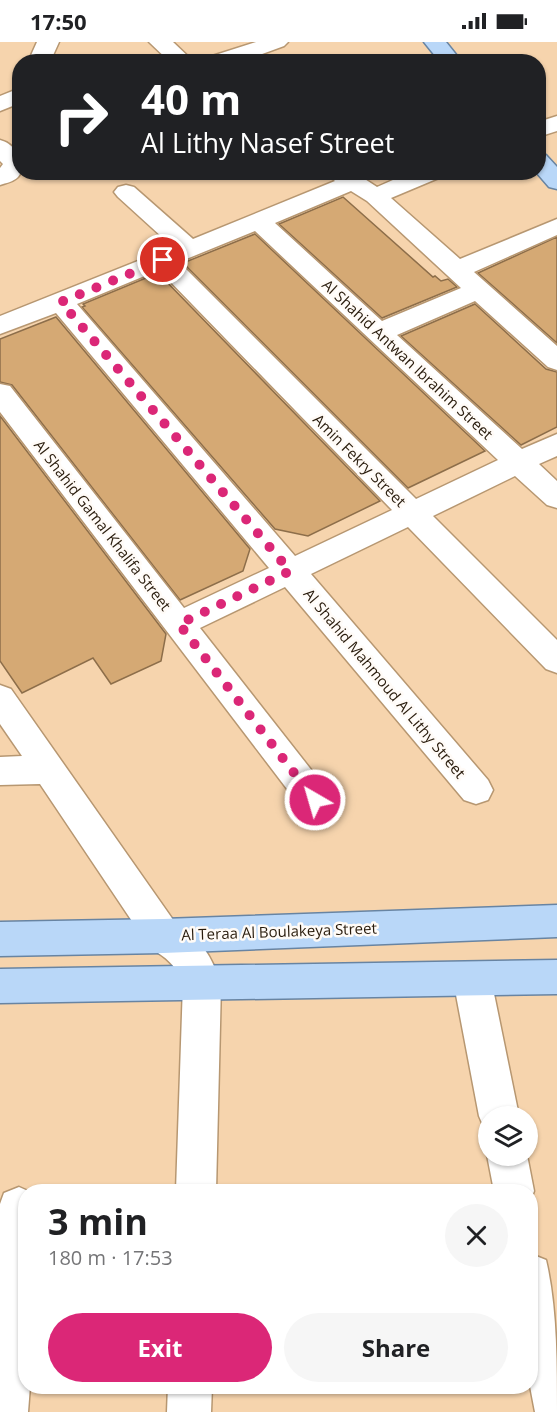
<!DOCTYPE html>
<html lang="en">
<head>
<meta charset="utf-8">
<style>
	body { margin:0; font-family:"Open Sans",sans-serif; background:#f6f6f6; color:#202124; height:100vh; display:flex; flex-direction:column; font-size:22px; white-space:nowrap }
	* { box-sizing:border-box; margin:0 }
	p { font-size:20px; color:#757577 }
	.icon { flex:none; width:33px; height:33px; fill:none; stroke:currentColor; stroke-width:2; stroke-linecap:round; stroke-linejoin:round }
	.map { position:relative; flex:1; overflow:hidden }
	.details { position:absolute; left:18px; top:1142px; width:520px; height:210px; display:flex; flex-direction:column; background:#fff; border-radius:24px; box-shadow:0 2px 4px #0004 }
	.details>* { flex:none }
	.guide { position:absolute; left:12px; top:12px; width:534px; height:126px; border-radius:24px; box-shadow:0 2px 4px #0004; background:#202124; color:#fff; overflow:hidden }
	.fabs { position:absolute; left:478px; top:1064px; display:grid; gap:12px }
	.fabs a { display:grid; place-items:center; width:60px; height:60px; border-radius:50%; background:#fff; box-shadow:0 2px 4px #0004; font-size:30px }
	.pin { position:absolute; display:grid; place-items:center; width:51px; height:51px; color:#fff; margin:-26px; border:3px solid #fff; border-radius:50%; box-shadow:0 2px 6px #0007 }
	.me { position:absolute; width:66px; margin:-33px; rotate:322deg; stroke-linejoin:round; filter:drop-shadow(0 0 4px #0008) }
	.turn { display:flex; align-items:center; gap:21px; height:126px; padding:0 30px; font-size:27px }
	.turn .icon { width:78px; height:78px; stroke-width:2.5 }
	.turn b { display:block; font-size:42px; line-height:51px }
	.round { display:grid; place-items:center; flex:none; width:63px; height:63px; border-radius:32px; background:#f6f6f6 }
	.overview { display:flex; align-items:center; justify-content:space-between; height:102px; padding:0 30px }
	h1 { font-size:36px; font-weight:700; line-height:45px }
	.action { display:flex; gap:12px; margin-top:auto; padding:12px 30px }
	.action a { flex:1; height:69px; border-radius:36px; background:#db2777; color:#fff; font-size:24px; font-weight:700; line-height:69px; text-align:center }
	.action a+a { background:#f6f6f6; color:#202124 }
	.status { display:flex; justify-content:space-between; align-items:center; height:42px; padding:0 30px; background:#fff; direction:ltr }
	.status svg { height:16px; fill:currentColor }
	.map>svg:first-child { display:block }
	.building { fill:#d5a974; stroke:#8d6e4a; stroke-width:1.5 }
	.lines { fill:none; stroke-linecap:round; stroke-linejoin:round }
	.minor-casing { stroke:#b79771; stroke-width:3 }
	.major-casing { stroke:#6884a2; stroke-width:3 }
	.minor { fill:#fff; fill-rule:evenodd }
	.major { fill:#b9d7f8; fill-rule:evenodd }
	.route { stroke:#db2777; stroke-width:10; stroke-dasharray:0 18 }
	.labels { text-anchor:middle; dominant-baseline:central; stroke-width:5; stroke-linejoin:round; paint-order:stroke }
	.street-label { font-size:15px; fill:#281b0c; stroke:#fffbf7 }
</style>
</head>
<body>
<div class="status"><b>17:50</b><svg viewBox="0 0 49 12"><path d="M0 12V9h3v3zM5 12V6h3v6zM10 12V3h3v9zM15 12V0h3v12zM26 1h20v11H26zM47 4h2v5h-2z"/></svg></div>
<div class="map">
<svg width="557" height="1370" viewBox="0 0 557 1370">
	<rect width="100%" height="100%" fill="#f6d4ad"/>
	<path class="building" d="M343 155 433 235 435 234 441 239 448 237 457 245 382 276 279 182Z
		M255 192 485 409 408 446 183 221Z
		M557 195V301L478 231Z
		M158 231 380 459 308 494 275 487 82 265 85 264 83 262Z
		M475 262 546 327 557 330V385L521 403 401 294Z
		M56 275 250 507 243 529 180 558 12 343 0 340V297Z
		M0 374 166 592 161 619 111 642 93 616 22 651 0 619Z"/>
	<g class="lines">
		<defs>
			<path id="minor" d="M37 0H59L50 20H28Z
				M149 0H173L194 20H170Z
				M256 0H288L284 4 240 20H207L209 15Z
				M20 46V61L0 69V54Z
				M557 74V89L538 95V80Z
				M0 98C16 102 28 123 18 135 13 140 6 141 0 143V126L3 122 0 119Z
				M326 130H354L377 145 411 130H444L441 135 391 156 460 217 557 177V193L474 230 557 304V328L548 325 475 259 397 293 522 407 557 392V414L539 422 557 439V466L547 463 515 434 433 474 557 598V631L546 627 408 485 311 532 488 738 493 748 488 758 476 762 464 758 285 545 200 586 327 748 332 758 327 768 315 773 303 768 0 370V342L10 344 184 566 269 526 56 271 0 292V274L173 205 118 155 114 150 118 145 126 143 134 145 193 197 335 139ZM351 149 367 159 461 246 382 279 275 181ZM255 189 498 418 416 457 179 220ZM159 228 392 468 295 514 77 262Z
				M0 643 11 647 176 882C201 896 212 915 221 942L216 1149H176L183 942C177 924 166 915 150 906L40 742 0 743V715L22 714 0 682Z
				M472 920 485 925 491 937 519 1074H489V1089L485 1088 479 1074 453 937 459 925Z
				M489 1108V1113H527L534 1149 531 1157V1149H494L487 1113Z
				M19 1145 28 1149H26V1344H30L28 1370H0V1162L4 1151Z
				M531 1212 546 1218C557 1264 557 1321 557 1370H535L530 1344Z
				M168 1344H212L211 1370H167Z"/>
			<path id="major" d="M424 0H446L462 20H440Z
				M538 111 546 113 557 125V147L549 145 536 130H538Z
				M557 863V895L163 911 0 914V880L163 877Z
				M557 918V952L0 961V927Z"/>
		</defs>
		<use href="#minor" class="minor-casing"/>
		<use href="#major" class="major-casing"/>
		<use href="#minor" class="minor"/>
		<use href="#major" class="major"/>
	</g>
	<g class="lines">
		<path class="route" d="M163 218 61 260 290 529 179 582 315 758"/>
	</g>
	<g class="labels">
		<g class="street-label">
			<text transform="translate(408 317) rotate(43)">Al Shahid Antwan Ibrahim Street</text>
			<text transform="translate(360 418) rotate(45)">Amin Fekry Street</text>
			<text transform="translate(103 483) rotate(52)">Al Shahid Gamal Khalifa Street</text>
			<text transform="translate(385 641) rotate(50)">Al Shahid Mahmoud Al Lithy Street</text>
			<text transform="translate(279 889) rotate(-2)">Al Teraa Al Boulakeya Street</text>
		</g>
	</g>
</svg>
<div class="fabs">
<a><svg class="icon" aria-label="layers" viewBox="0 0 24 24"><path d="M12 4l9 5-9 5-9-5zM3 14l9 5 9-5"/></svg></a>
</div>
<div class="pin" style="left:163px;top:218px;background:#d93025"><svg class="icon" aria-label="arrive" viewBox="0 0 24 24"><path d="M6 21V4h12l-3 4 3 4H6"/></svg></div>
<svg class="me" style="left:315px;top:758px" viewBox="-20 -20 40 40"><circle r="17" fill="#db2777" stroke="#fff" stroke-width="3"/><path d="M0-11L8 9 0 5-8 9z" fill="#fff"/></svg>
<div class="guide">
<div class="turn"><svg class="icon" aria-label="right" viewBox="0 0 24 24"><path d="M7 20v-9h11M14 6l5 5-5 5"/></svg><div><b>40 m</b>Al Lithy Nasef Street</div></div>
</div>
<section class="details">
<div class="overview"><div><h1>3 min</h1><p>180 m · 17:53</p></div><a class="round"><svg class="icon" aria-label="close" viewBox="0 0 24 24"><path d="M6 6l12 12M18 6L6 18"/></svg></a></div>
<div class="action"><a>Exit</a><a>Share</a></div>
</section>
</div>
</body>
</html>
